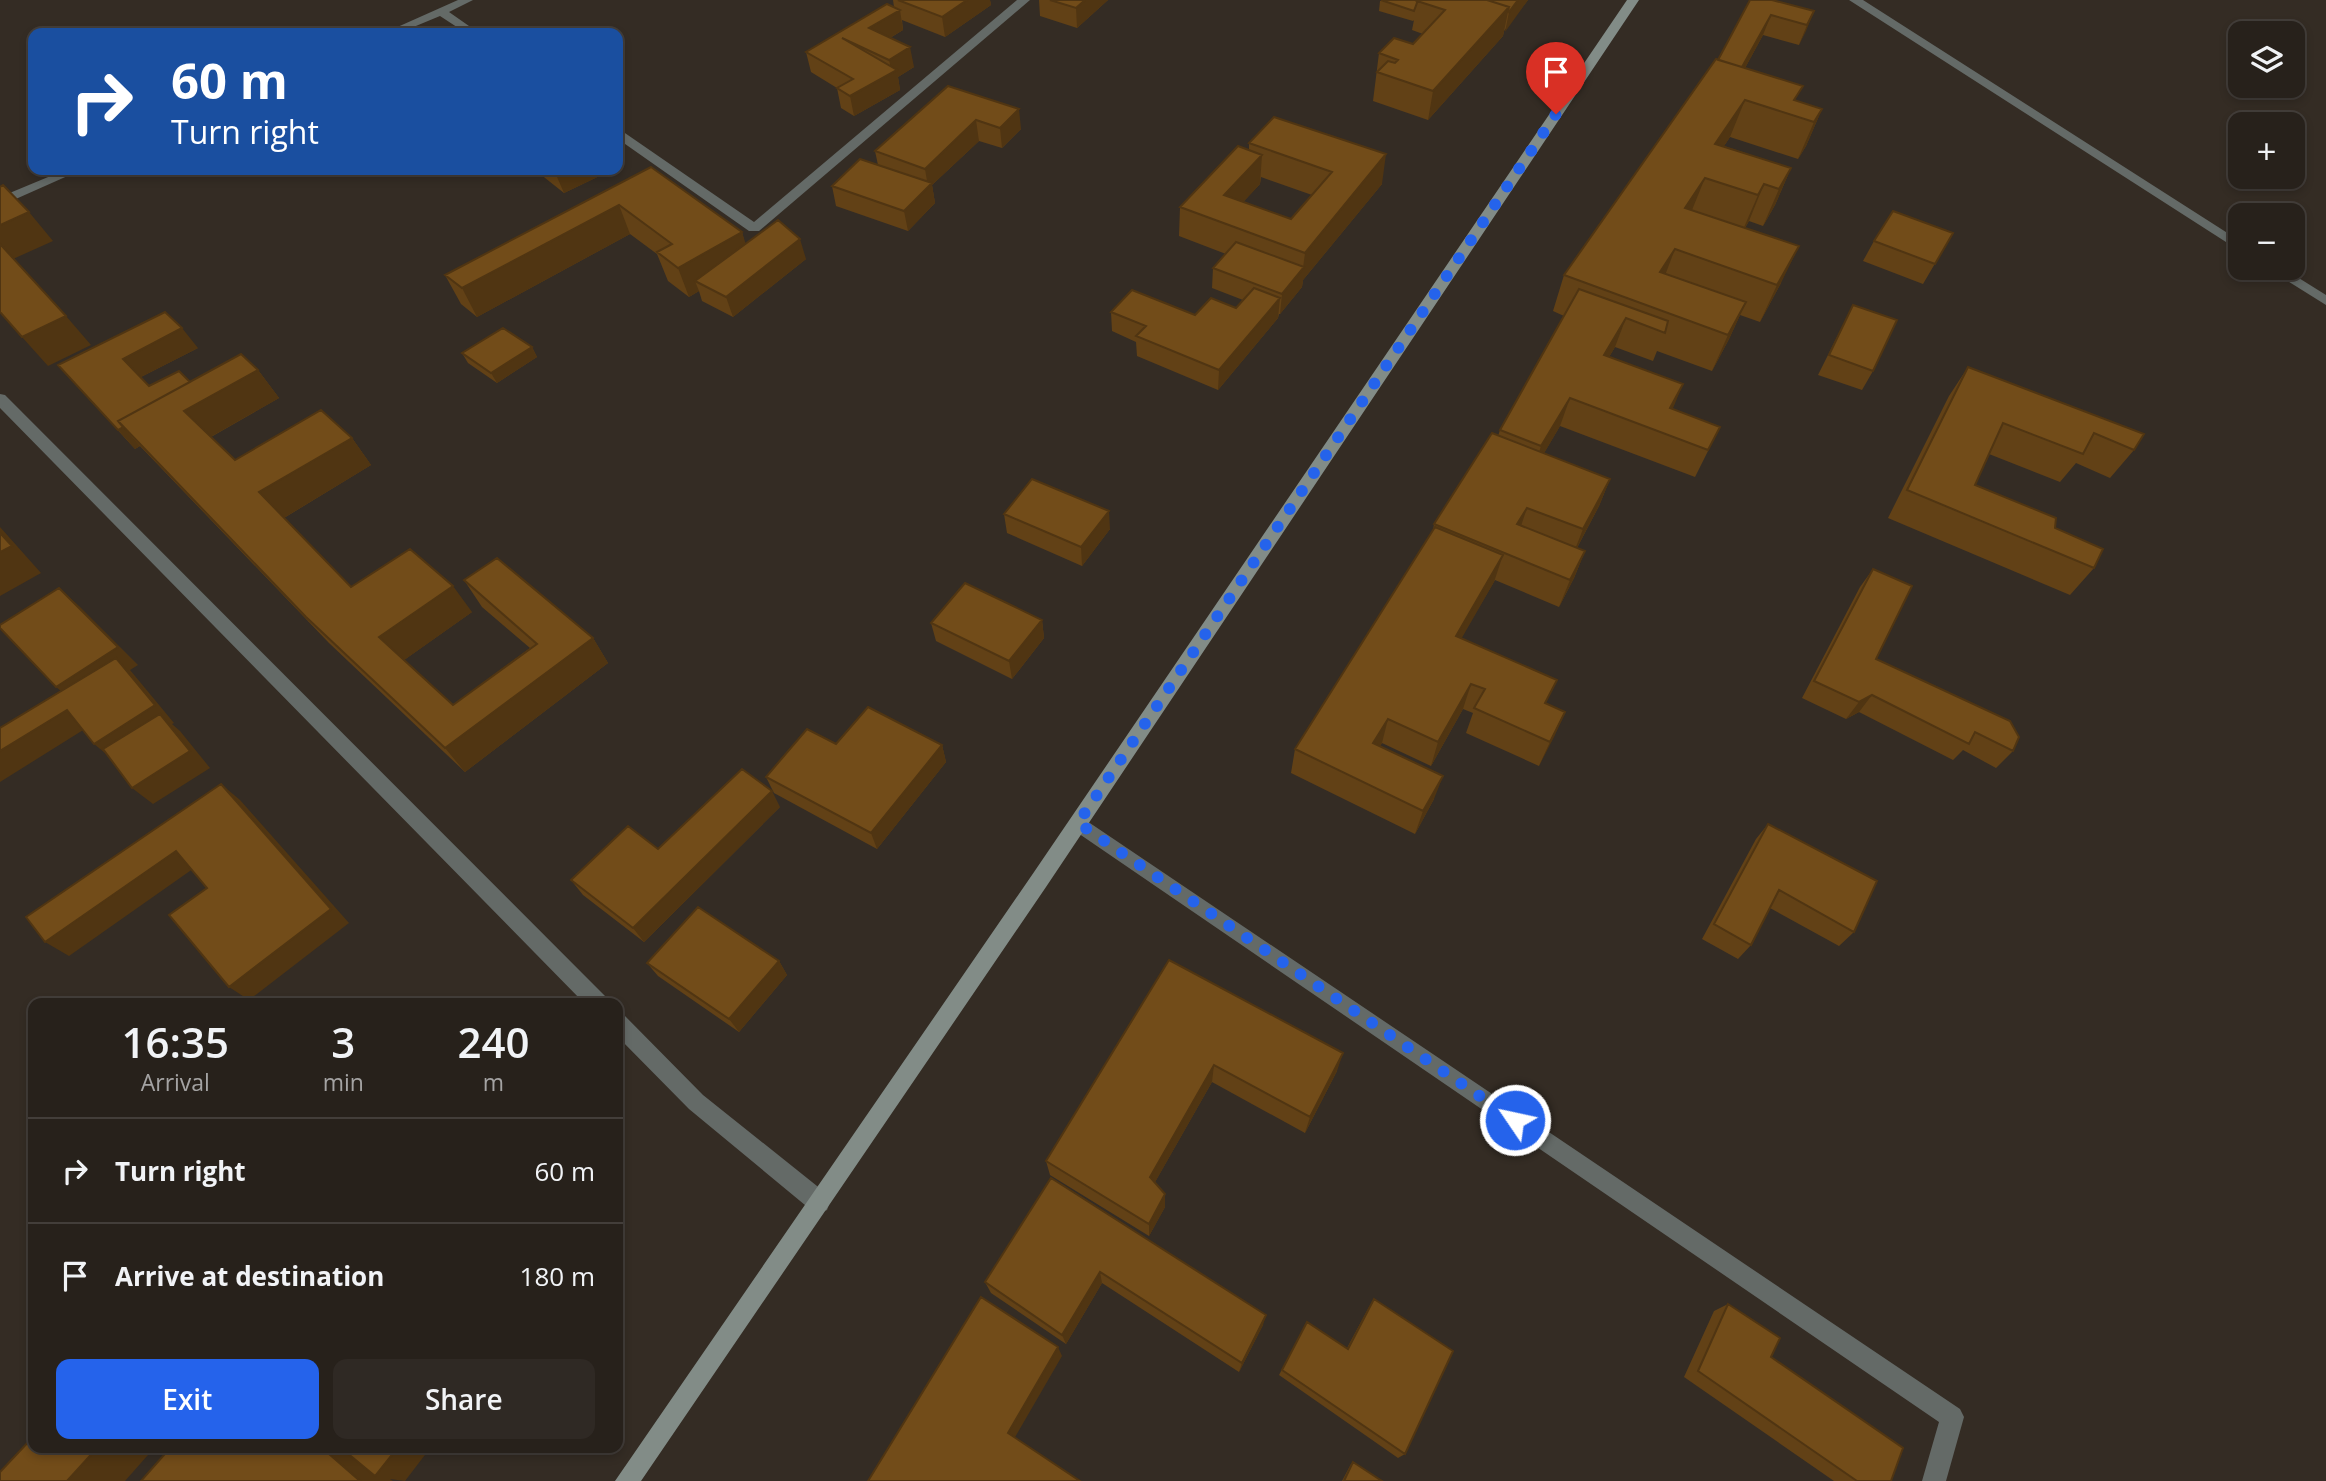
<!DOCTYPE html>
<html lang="en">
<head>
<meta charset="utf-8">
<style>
	body { margin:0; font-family:"Open Sans",sans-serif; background:#2f2924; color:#f1f3f6; height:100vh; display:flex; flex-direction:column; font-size:26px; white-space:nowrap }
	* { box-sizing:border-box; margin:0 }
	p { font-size:23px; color:#a4a3a3 }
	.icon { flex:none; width:38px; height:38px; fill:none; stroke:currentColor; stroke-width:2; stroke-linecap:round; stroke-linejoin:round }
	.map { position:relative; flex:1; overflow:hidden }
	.side { position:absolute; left:28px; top:998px; width:595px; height:455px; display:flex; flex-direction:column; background:#27211b; border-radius:14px; box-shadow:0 4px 10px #0003,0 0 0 2px #433e3a }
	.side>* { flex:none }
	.top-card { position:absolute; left:28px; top:28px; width:595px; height:147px; border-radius:14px; box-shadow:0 4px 10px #0003,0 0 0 2px #433e3a; background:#1a4fa0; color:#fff; overflow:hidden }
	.fabs { position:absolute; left:2228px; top:21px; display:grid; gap:14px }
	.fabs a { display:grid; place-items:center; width:77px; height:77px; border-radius:14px; background:#27211b; box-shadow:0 4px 10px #0003,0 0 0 2px #433e3a; font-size:35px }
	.pin { position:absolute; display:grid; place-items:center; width:60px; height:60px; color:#fff; margin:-72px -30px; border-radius:50% 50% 50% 0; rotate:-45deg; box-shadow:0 0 7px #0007 }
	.pin .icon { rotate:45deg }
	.me { position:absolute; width:77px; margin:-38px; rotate:304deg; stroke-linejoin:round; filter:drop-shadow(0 0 5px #0008) }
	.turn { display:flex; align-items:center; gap:24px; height:147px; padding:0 28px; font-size:32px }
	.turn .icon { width:91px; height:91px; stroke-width:2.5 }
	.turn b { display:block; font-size:49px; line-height:60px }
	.eta { display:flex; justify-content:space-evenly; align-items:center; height:119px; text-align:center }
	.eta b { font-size:42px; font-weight:600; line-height:49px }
	.button { display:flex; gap:14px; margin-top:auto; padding:14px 28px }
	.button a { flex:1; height:80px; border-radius:14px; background:#2563eb; color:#fff; font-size:28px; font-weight:600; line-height:80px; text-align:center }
	.button a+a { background:#2f2924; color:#f1f3f6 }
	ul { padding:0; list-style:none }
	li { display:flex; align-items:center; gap:21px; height:105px; padding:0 28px; border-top:2px solid #433e3a }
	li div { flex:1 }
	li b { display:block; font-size:26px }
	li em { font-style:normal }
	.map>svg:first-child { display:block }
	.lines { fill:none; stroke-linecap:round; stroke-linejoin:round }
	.street { fill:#646a67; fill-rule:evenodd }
	.secondary { fill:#828c87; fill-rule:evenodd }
	.wall { fill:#624116; fill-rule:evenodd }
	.shaded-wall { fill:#503512 }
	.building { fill:#724c19; stroke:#503512; stroke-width:2 }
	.route { stroke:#2563eb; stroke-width:12; stroke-dasharray:0 21.6 }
</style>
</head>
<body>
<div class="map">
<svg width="2326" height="1481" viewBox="0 0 2326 1481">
	<rect width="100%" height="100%" fill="#342c24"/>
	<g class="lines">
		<path class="street" d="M458 0H473L449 12 479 33H466L440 16 399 33H384Z
			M1017 0H1030L759 231H749L618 139V130L622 131 754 222Z
			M1849 0H1863L2240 241V251Z
			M65 170H81L0 206V197Z
			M2267 268H2283L2326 295V305Z
			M0 394 5 395 605 996 608 1003H584L0 408Z
			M1078 815 1960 1409 1964 1417 1946 1481H1922L1939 1422 1072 829 1069 823 1072 817Z
			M618 1014 625 1016 703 1095 827 1194 830 1202 827 1210 819 1213 811 1210 689 1109 618 1037Z"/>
		<path class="secondary" d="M1627 0H1639L1046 887 641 1481H615L1032 875Z"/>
	</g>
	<path class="wall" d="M893 0H990L991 5 945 37 902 20 903 30 890 38 914 67 898 77 900 90 854 116 841 108 837 88 811 72 806 52 894 7Z
		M1039 0H1108L1077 28 1040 16Z
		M1528 0 1504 31 1503 36 1428 120 1373 101 1379 53 1413 44 1423 34 1412 30 1414 20 1413 21 1379 11 1380 1Z
		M1750 0 1814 11 1799 45 1763 35 1745 68 1797 101 1822 109 1806 146 1798 159 1730 137 1724 146 1791 168 1775 205 1763 226 1749 221 1745 228 1781 283 1760 322 1740 315 1729 339 1712 371 1657 351 1653 361 1615 347 1609 357 1673 409 1720 427 1695 477 1560 426 1544 453 1610 479 1599 506 1577 548 1585 551 1574 578 1559 607 1495 580 1461 638 1547 704 1565 712 1539 766 1466 733 1473 713 1463 709 1431 766 1382 743 1380 746 1434 799 1415 834 1291 773 1295 749 1433 531 1434 524 1498 436 1500 430 1564 316 1553 311 1564 275 1718 60Z
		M948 86 1021 129 1002 148 979 141 932 185 935 203 908 231 836 206 832 186 878 165 875 151Z
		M1249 143 1382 184 1303 280 1302 287 1280 314H1279L1278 318 1218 390 1137 356 1136 342 1112 331 1111 312 1195 315 1236 308 1243 300 1212 288 1213 268 1226 254 1179 236 1180 207 1249 150ZM1261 177 1312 195 1291 219 1243 202 1260 184Z
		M651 167 742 232 745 244 806 259 733 317 702 301 699 291 689 297 668 281 657 254 630 234 477 317 461 304 445 275Z
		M535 170H612L564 193Z
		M1953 233 1923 284 1863 261 1874 241Z
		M1853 305 1873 371 1862 390 1818 375Z
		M532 347 537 357 497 383 468 363 462 353Z
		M198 348 141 377 149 386 190 382 258 370 279 398 211 437 235 460 352 438 371 465 284 518 351 587 472 612 404 660 453 705 530 648 482 607 464 580 593 638 608 663 465 772 329 643 140 446 135 449 58 365Z
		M1968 367 2134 450 2110 478 2076 463 2060 482 1989 454 1975 485 2055 528 2094 568 2070 595 1888 518 1949 396Z
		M1004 514 1110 529 1082 566 1007 533Z
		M1873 569 1876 659 2013 751 1996 768 1963 750 1953 760 1859 712 1846 719 1802 698 1860 587Z
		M1042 620 1044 638 1012 679 936 641 931 623Z
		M836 744 942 745 946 762 877 849 774 793 766 777Z
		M780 807 644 942 583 895 571 880Z
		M1768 824 1854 932 1839 946 1770 908 1751 945 1738 959 1702 939 1756 839Z
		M1169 960 1337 1071 1305 1133 1212 1082 1155 1182 1165 1207 1149 1236 1050 1175 1046 1161Z
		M779 961 787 975 739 1032 658 976 647 963Z
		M1051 1178 1263 1325 1239 1372 1102 1283 1066 1344 991 1293 985 1282Z
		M1374 1299 1405 1454 1398 1458 1279 1375 1307 1322 1347 1348 1369 1307Z
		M1728 1304 1771 1357 1891 1481H1834L1684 1377 1714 1311Z
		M1353 1462 1382 1481H1342L1351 1464Z"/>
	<path class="shaded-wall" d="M967 0H990L991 5 945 37 942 17Z
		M1085 0H1108L1077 28 1076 8Z
		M1518 0H1528L1505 32 1509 12Z
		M1509 7 1503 36 1428 120 1433 91Z
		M900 10 903 30 873 48 869 28Z
		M1814 11 1806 31 1799 45 1807 25Z
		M1771 15 1763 35 1726 103 1733 83Z
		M910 47 914 67 898 77 900 90 854 116 850 96 892 73 889 60Z
		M1745 100 1730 137 1701 181 1715 144Z
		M1019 109 1021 129 1002 148 1000 128Z
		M1822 109 1806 146 1798 159 1814 122Z
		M976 120 979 141 932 185 935 203 908 231 904 211 928 187 925 169Z
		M1386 154 1382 184 1303 280 1302 287 1280 314 1282 294 1303 268 1305 253Z
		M1262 155 1260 184 1223 224 1224 195Z
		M1791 168 1775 205 1763 226 1779 189Z
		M554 170H612L564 193Z
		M1705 178 1690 215 1685 208Z
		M1764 184 1749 221 1742 232 1758 195Z
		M619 205 630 234 477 317 462 288Z
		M29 212 53 241 13 259 0 245V225Z
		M742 232 751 261 695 281 699 291 689 297 678 268Z
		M800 239 806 259 733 317 726 297Z
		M1799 246 1781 283 1760 322 1777 285Z
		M1675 249 1661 286 1660 272Z
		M1280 298 1278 318 1218 390 1219 370Z
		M1746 302 1729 339 1712 371 1728 335Z
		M66 316 91 345 48 366 22 337Z
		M1626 318 1615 347 1593 384 1604 355Z
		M182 328 198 348 139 378 123 359Z
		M532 347 537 357 497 383 491 373Z
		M258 370 279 398 207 439 123 427Z
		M1683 384 1671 413 1670 408Z
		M1570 398 1560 426 1532 474 1541 446Z
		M123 427 140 446 135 449 118 430Z
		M352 438 371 465 282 519 259 492Z
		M1610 479 1599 506 1572 557 1583 529Z
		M1527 508 1518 535 1517 524Z
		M1109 511 1110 529 1082 566 1081 547Z
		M0 527 41 573 0 596Z
		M1585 551 1574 578 1559 607 1570 580Z
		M1503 555 1494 582 1448 662 1456 636Z
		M453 586 472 612 400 663 379 637Z
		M59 588 79 606 138 665 130 670 135 676 174 723 172 724 180 731 210 768 153 804 132 788 115 761 94 744 77 704 56 687Z
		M1042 620 1044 638 1012 679 1009 661Z
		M593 638 608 663 465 772 445 748Z
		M1471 684 1463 709 1431 766 1438 742Z
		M1872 695 1859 712 1846 719 1859 702Z
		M67 710 88 727 0 782V751Z
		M1565 712 1554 737 1539 766 1550 742Z
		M1388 719 1382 743 1367 767 1373 743Z
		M942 745 946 762 877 849 871 833Z
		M1443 776 1434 799 1415 834 1423 811Z
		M221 784 240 800 349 923 249 1000 229 987Z
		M772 791 780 807 644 942 633 928Z
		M176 851 197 866 69 956 45 942Z
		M779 961 787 975 739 1032 729 1019Z
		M1343 1053 1337 1071 1305 1133 1310 1117Z
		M1214 1065 1212 1082 1150 1191V1177Z
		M1165 1194V1207L1149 1236V1224Z
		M1100 1272 1102 1283 1066 1344 1062 1335Z
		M1266 1315 1263 1325 1239 1372 1242 1363Z
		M1058 1347 1062 1356 1014 1439 1008 1433Z
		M98 1447H155L125 1481H67Z
		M321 1447H431L405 1481 390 1479 393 1481H360Z"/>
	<path class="building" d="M898 0H967L942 17Z
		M1050 0H1085L1076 8Z
		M1381 0H1418L1414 11Z
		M1418 0H1487L1509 7 1433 91 1377 72 1388 61 1395 63 1398 60 1379 53 1394 38 1413 44 1445 10 1417 1Z
		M1487 0H1518L1509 12 1508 11 1509 7Z
		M1750 0H1772L1814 11 1807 25 1771 15 1742 67 1718 60Z
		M887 4 900 10 869 28 910 47 889 60 842 38 897 70 850 96 837 88 853 79 806 52Z
		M1716 59 1803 86 1794 100 1822 109 1814 122 1745 100 1715 144 1791 168 1779 189 1764 184 1758 195 1705 178 1685 208 1799 246 1777 285 1675 249 1660 272 1746 302 1728 335 1564 275Z
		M948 86 1019 109 1000 128 976 120 925 169 875 151Z
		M1274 117 1386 154 1305 253 1180 207 1238 146 1262 155 1224 195 1291 219 1332 172 1249 143Z
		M860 159 932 183 904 211 832 186Z
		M651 167 742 232 678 268 657 252 672 244 619 205 462 288 445 275Z
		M3 185 29 212 0 225V187Z
		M1893 211 1953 233 1935 264 1874 241Z
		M778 220 800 239 726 297 695 281Z
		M1236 242 1304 267 1282 294 1213 268Z
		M0 244 66 316 22 337 0 312Z
		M1254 288 1280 298 1219 370 1136 336 1146 326 1111 312 1132 290 1195 315 1211 298 1236 308Z
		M1579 289 1668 321 1665 333 1626 318 1604 355 1683 384 1670 408 1720 427 1708 450 1570 398 1541 446 1500 430Z
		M1853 305 1897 320 1873 371 1829 355Z
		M165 312 182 328 123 359 149 386 179 371 190 382 118 421 123 427 118 430 58 365Z
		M503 328 532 347 491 373 462 353Z
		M241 354 258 370 184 411 235 460 321 410 352 438 259 492 351 587 410 549 453 586 379 637 453 705 537 644 464 580 497 558 593 638 445 748 306 617 118 421Z
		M1968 367 2144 434 2134 450 2094 433 2083 454 2003 423 1975 485 2056 518 2055 528 2103 549 2094 568 1907 490Z
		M1492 433 1610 479 1583 529 1527 508 1517 524 1585 551 1570 580 1434 524Z
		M1032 479 1109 511 1081 547 1004 514Z
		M1435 527 1503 555 1456 636 1557 680 1545 703 1565 712 1550 742 1474 708 1485 689 1471 684 1438 742 1388 719 1373 743 1443 776 1423 811 1295 749Z
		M0 533 12 546 0 552Z
		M1873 569 1912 586 1876 659 2010 721 2019 737 2013 751 1975 732 1969 744 1872 695 1859 702 1814 681Z
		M965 583 1042 620 1009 661 931 623Z
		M59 588 118 647 56 687 0 628V625Z
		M116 658 155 705 94 744 67 710 0 751V728Z
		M868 707 942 745 871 833 766 777 807 729 836 744Z
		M160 714 190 751 132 788 103 749Z
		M742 769 772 791 633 928 571 880 628 826 658 849Z
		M221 784 331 909 229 987 169 915 207 888 176 851 45 942 26 917Z
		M1768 824 1877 881 1854 932 1779 890 1751 945 1714 924Z
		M698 907 779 961 729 1019 647 963Z
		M1169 960 1343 1053 1310 1117 1214 1065 1150 1177 1165 1194 1149 1224 1046 1161Z
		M1051 1178 1266 1315 1242 1363 1100 1272 1062 1335 985 1282Z
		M981 1297 1058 1347 1008 1433 1080 1481H868Z
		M1374 1299 1453 1351 1405 1454 1282 1370 1307 1322 1348 1349Z
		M1728 1304 1780 1338 1771 1357 1903 1448 1891 1481H1857L1698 1371Z
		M33 1437V1447H98L67 1481H0V1472Z
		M171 1447H321L360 1481H141Z
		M340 1447H398L375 1476Z
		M1353 1462 1382 1481H1344Z"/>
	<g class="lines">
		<path class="route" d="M1515 1120 1078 823 1556 114"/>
	</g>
</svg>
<div class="fabs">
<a><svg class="icon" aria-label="layers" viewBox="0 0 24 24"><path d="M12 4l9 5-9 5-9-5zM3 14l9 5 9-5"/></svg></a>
<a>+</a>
<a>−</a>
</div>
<div class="pin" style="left:1556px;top:114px;background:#d93025"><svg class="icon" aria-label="arrive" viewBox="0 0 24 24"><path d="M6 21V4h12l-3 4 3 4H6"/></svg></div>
<svg class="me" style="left:1515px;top:1120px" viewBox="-20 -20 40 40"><circle r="17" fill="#2563eb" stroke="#fff" stroke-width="3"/><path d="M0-11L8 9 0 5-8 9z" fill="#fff"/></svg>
<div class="top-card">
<div class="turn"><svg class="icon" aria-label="right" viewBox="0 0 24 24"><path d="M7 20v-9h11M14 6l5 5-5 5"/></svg><div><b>60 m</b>Turn right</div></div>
</div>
<section class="side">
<div class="eta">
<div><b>16:35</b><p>Arrival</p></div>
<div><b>3</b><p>min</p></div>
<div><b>240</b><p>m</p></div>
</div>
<ul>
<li><svg class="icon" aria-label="right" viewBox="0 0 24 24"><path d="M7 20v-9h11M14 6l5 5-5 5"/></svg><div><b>Turn right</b></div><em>60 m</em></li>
<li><svg class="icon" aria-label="arrive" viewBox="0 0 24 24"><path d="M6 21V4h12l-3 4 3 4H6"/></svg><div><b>Arrive at destination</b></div><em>180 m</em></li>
</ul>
<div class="button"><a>Exit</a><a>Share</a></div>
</section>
</div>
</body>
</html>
